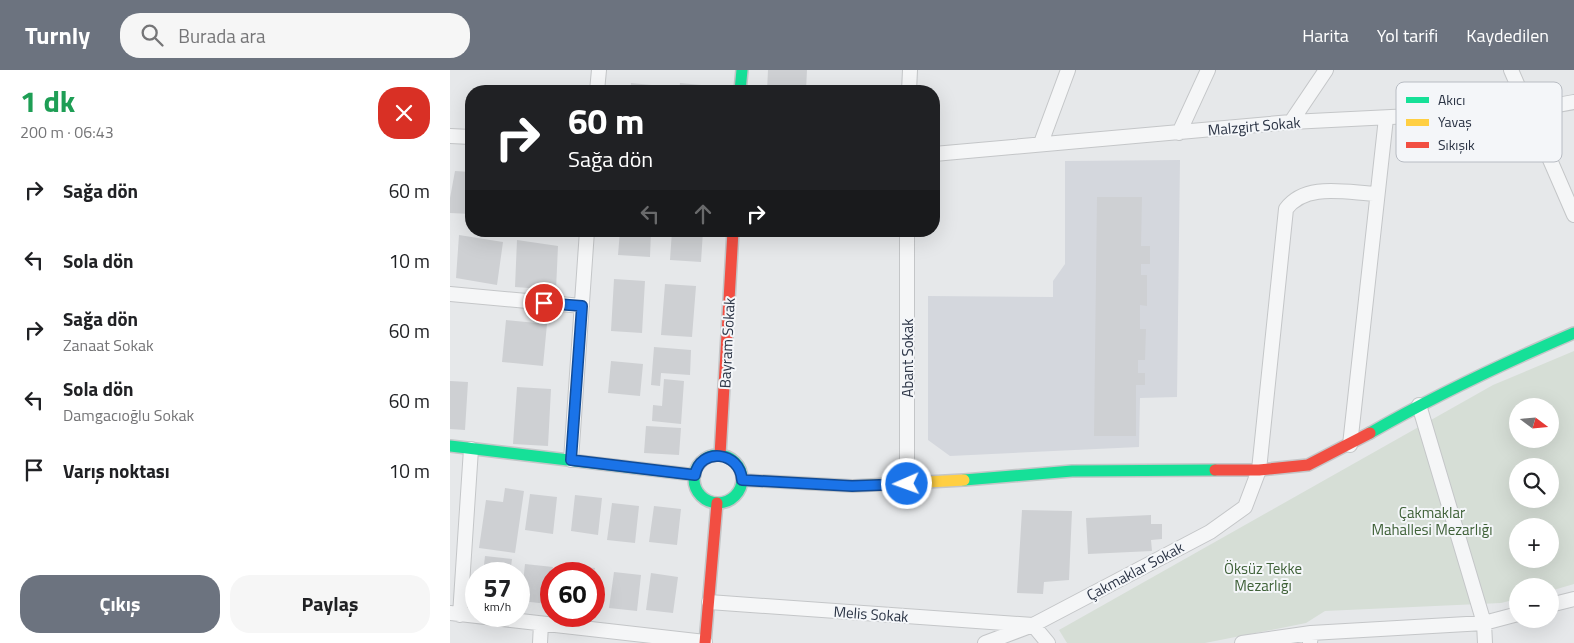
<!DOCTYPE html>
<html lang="tr">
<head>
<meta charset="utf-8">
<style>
	body { margin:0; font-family:"Titillium Web",sans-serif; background:#f6f6f6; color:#202124; height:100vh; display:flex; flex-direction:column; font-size:19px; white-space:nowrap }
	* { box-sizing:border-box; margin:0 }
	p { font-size:16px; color:#757577 }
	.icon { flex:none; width:28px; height:28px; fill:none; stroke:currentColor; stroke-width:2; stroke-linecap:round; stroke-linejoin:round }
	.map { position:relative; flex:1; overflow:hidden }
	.side { display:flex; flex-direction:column; background:#fff; width:450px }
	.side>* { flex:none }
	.hud { position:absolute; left:15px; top:15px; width:475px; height:152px; border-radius:20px; box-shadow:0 5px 20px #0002; background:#202124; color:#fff; overflow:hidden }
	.needle { width:32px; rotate:106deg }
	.buttons { position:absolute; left:1059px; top:328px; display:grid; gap:10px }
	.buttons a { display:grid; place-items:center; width:50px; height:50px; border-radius:50%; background:#fff; box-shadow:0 5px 20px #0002; font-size:25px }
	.speed { position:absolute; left:15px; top:492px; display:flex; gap:10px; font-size:25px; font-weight:700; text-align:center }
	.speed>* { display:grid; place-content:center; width:65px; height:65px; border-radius:50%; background:#fff; box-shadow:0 5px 20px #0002; line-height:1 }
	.speed small { font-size:12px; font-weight:400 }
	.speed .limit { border:8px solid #d22; background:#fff; color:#111 }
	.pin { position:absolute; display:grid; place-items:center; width:42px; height:42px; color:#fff; margin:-21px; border:2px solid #fff; border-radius:50%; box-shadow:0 1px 5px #0007 }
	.me { position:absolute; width:55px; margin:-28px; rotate:268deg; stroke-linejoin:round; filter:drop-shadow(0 0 4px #0008) }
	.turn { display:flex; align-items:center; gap:18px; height:105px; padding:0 20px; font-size:22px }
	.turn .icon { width:65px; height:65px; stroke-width:2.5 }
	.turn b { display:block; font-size:35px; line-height:42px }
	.lanes { display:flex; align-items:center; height:48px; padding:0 20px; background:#0003; justify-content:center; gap:25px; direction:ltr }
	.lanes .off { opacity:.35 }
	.round { display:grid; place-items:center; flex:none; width:52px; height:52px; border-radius:20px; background:#f6f6f6 }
	.summary { display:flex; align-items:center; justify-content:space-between; height:85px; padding:0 20px }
	h1 { font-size:30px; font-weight:700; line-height:38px; color:#1e9e55 }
	.cta { display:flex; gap:10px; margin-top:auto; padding:10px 20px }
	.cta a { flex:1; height:58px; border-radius:20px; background:#6c737f; color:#fff; font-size:20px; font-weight:700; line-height:58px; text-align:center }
	.cta a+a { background:#f6f6f6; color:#202124 }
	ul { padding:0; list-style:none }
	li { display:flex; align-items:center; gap:15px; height:70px; padding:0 20px }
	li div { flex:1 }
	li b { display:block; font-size:19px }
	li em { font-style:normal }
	header { display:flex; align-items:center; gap:30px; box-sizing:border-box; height:70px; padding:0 25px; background:#6c737f; color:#fff }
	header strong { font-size:24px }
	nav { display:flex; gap:28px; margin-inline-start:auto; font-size:18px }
	.search { width:350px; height:45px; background:#f6f6f6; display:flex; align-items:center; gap:12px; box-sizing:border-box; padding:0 18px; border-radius:20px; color:#757577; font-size:19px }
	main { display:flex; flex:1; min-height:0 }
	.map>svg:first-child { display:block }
	.built { fill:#d4d7dd }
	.green { fill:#d6ded6; fill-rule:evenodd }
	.building { fill:#ced0d3 }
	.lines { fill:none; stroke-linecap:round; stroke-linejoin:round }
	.street-casing { stroke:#c4c6c8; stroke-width:16 }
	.fast-casing { stroke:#c4c6c8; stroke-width:14 }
	.slow-casing { stroke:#c4c6c8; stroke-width:14 }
	.jam-casing { stroke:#c4c6c8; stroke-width:14 }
	.street { stroke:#f5f6f7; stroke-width:14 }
	.fast { stroke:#16e098; stroke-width:11 }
	.slow { stroke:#ffcf43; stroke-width:11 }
	.jam { stroke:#f24e42; stroke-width:11 }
	.route-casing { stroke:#114b97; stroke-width:12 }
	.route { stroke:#1a73e8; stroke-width:9 }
	.labels { text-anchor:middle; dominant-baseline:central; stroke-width:4; stroke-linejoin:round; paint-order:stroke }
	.street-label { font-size:15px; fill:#2b3445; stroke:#f4f6f9 }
	.park-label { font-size:15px; fill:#3f6138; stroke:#f4f6f9 }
	.key { fill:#f4f6f9; stroke:#b8bcc3; stroke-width:1 }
	.key-label { font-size:14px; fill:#2b3445 }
</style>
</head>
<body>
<header>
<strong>Turnly</strong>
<div class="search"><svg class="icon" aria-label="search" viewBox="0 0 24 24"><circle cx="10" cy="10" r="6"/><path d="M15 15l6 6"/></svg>Burada ara</div>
<nav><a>Harita</a><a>Yol tarifi</a><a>Kaydedilen</a></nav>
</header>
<main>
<section class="side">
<div class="summary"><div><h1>1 dk</h1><p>200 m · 06:43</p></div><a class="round" style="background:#d93025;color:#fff"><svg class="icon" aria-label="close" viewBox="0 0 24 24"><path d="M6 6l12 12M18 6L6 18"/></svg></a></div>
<ul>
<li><svg class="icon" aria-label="right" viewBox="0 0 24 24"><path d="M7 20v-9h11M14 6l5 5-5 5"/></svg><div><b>Sağa dön</b></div><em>60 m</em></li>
<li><svg class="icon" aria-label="left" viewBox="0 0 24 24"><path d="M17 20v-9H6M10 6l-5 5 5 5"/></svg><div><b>Sola dön</b></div><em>10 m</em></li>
<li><svg class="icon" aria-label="right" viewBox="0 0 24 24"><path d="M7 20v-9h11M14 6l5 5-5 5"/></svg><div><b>Sağa dön</b><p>Zanaat Sokak</p></div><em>60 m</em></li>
<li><svg class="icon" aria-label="left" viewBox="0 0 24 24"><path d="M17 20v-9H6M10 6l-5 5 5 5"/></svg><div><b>Sola dön</b><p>Damgacıoğlu Sokak</p></div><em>60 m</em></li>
<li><svg class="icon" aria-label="arrive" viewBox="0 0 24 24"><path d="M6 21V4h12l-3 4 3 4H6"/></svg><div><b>Varış noktası</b></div><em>10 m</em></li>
</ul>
<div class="cta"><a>Çıkış</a><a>Paylaş</a></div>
</section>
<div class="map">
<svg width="1124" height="573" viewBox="0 0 1124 573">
	<rect width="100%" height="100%" fill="#e6e8ea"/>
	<path class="built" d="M730 90 727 327 690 328 689 377 500 386 478 370V226L603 227V211L615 194V91Z"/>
	<path class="green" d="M1124 281V514L1100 521V516H1068L1067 529 1051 533 875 541 856 553 755 573H617L609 560 1043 315ZM1068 336H1100V369H1068ZM1068 396H1100V429H1068ZM1068 456H1100V489H1068Z"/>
	<path class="building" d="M318 0H357L356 21H317Z
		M181 13 212 16 211 21H180Z
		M230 13 262 16 261 21H229Z
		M5 101 21 102V144L0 143V128Z
		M647 127H692L691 176H700V194H691V205H697V236L690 235V259H696L695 290H688V303H695V315H686V366H644Z
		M170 161H201L200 187 168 185Z
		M222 161H253L251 192 220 190Z
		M9 165 53 172 47 215 6 208Z
		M67 170 108 176 106 220 65 217Z
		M164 209 195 211 192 263 161 261Z
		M215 214 246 216 242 267 211 265Z
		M56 250 97 254 93 296 52 292Z
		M204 277 241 280 240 305 211 303 210 316 201 315Z
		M161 291 193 294 190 326 158 323Z
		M214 309 234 311 231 354 202 351 203 335 212 336Z
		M0 311 18 312 15 360 0 359Z
		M67 317 101 319 98 376 63 374Z
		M196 356 231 358 229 385 194 383Z
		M55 418 74 421 65 483 29 478 36 430 53 432Z
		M80 424 107 427 103 464 75 460Z
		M125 425 152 428 148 465 121 461Z
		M162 433 189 436 185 473 157 470Z
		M204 436 231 439 227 475 199 472Z
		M572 440 622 441 619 510 594 512 593 524 567 523Z
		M701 445V454H712V469L701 470 702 481 638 484 636 448Z
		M35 486 62 489 60 504H33Z
		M75 494 103 497 98 534 71 531Z
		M117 495 145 498 144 504H116Z
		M164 502 191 505 187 541 159 538Z
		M201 503 228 507 223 543 196 540Z"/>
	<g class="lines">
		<defs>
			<path id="street" d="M1061 0 1124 145
				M147 21 149 0
				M459 21 460 0
				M841 52 876 0
				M729 63 758 0
				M0 66 21 67
				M591 73 618 0
				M484 84 841 52 1080 40 1124 32
				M457 161V414
				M0 224 132 236
				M969 335 1034 553 1035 573
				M900 375 936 48
				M121 390 137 161
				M259 532 583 555 598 573
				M1100 535 1124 529
				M0 543 255 572
				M10 545 21 379
				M861 563 1034 553 1068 544
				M90 573 91 554
				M535 573 583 555 760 462 795 437 809 400 836 139C856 112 897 123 927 124
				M792 573 861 563 860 573"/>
			<path id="fast" d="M290 21 292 0
				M920 363C986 325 1054 293 1124 263
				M0 376 245 405
				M244 409a24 24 0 1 1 48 0a24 24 0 1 1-48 0Z
				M514 410 622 401 765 400"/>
			<path id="slow" d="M292 410 403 416 514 410"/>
			<path id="jam" d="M270 385 283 161
				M765 400H809L858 395 920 363
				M255 573 267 433"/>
		</defs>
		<use href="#street" class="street-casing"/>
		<use href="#fast" class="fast-casing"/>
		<use href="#slow" class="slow-casing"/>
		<use href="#jam" class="jam-casing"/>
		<use href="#street" class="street"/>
		<use href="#fast" class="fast"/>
		<use href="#slow" class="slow"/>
		<use href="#jam" class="jam"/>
	</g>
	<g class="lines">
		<defs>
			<path id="route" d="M94 233 132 236 121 390 245 405C250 377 290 381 292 410L402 416 457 414"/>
		</defs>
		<use href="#route" class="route-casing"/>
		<use href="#route" class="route"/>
	</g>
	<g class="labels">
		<g class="street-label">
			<text transform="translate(804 56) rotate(-5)">Malzgirt Sokak</text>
			<text transform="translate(277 273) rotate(-87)">Bayram Sokak</text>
			<text transform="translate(457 288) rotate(-90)">Abant Sokak</text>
			<text transform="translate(685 501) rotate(-28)">Çakmaklar Sokak</text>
			<text transform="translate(421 544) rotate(4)">Melis Sokak</text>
		</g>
		<g class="park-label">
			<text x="982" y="442">Çakmaklar<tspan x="982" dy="17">Mahallesi Mezarlığı</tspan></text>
			<text x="813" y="498">Öksüz Tekke<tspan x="813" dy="17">Mezarlığı</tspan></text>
		</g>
	</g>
	<rect x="946" y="12" width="166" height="80" rx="8" class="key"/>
	<rect x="956" y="27" width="23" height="6" fill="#16e098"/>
	<rect x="956" y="49" width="23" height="7" fill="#ffcf43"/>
	<rect x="956" y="72" width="23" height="6" fill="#f24e42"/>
	<g class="key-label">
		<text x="988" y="35">Akıcı</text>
		<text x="988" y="57">Yavaş</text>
		<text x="988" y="80">Sıkışık</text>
	</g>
</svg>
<div class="buttons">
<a><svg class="needle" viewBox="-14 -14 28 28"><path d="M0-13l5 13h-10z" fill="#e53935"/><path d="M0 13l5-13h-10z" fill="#757577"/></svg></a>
<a><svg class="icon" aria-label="search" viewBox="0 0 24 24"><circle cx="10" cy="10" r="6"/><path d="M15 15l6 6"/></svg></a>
<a>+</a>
<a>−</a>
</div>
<div class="speed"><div>57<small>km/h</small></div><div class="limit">60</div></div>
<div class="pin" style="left:94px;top:233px;background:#d93025"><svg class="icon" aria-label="arrive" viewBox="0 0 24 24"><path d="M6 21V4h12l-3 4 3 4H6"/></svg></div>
<svg class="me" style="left:457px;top:414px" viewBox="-20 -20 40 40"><circle r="17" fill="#1a73e8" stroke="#fff" stroke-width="3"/><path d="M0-11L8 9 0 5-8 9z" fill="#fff"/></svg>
<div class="hud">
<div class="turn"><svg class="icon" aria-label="right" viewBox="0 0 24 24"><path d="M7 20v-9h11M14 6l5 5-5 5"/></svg><div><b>60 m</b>Sağa dön</div></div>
<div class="lanes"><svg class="icon off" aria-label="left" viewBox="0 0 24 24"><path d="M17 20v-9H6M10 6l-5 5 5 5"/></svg><svg class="icon off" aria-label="ahead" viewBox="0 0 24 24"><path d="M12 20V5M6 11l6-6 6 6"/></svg><svg class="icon" aria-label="right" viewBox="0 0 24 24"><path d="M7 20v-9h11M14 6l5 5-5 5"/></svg></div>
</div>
</div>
</main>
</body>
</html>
